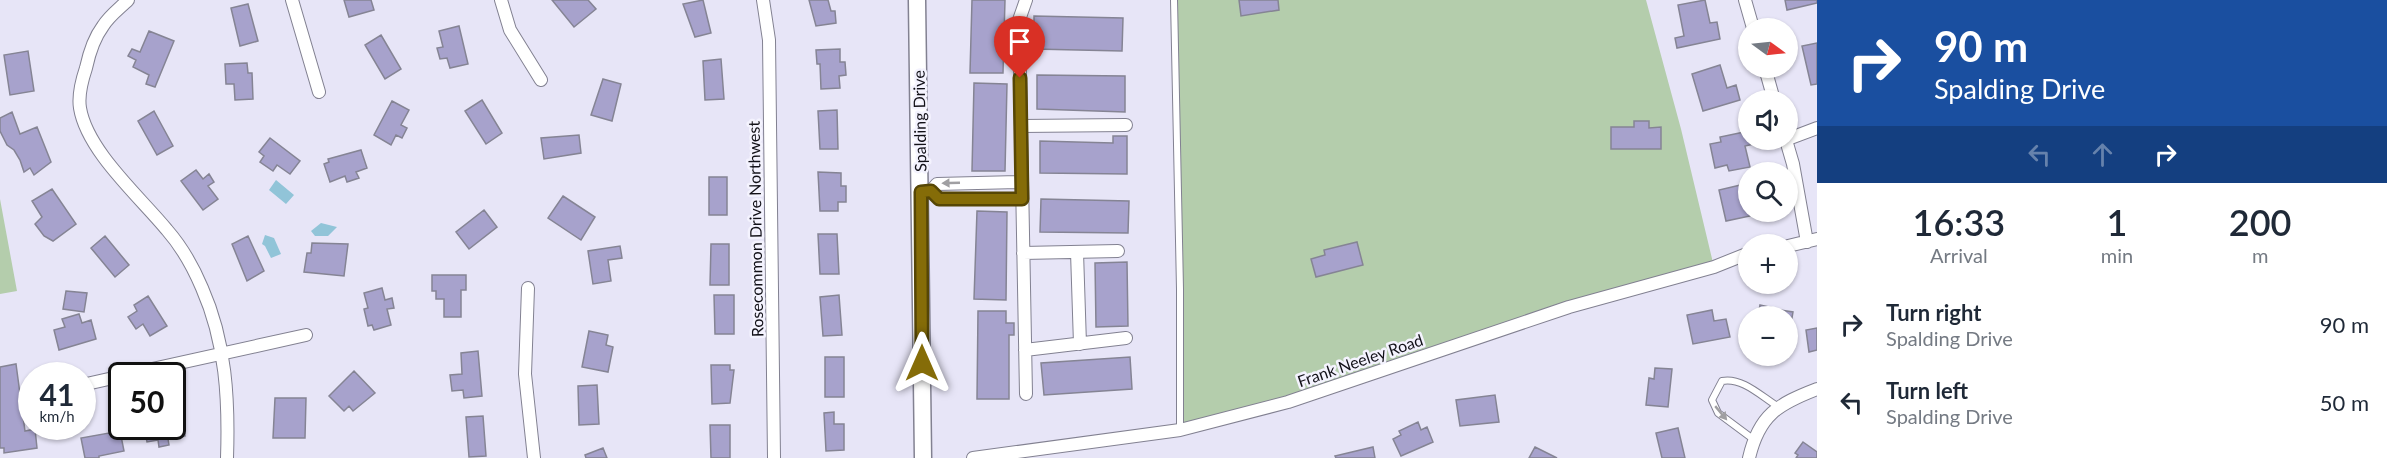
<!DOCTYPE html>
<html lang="en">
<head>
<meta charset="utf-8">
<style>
	body { margin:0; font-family:Lato,sans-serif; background:#f6f6f7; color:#1f2937; height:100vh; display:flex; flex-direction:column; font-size:22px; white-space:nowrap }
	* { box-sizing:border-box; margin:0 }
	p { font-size:20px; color:#747a83 }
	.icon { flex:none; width:33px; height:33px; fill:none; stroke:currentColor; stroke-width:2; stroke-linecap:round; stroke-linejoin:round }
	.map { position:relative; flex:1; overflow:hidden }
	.side { display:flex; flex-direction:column; background:#fff; width:570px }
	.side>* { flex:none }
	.top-card { background:#1a4fa0; color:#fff; overflow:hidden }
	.needle { width:39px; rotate:105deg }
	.controls { position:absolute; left:1738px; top:18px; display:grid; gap:12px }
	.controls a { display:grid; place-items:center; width:60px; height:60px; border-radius:50%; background:#fff; box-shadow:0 2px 4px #0004; font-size:30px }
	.speed { position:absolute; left:18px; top:362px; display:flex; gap:12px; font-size:30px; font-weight:700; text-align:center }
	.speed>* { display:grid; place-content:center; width:78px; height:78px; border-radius:50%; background:#fff; box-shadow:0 2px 4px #0004; line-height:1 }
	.speed small { font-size:15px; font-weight:400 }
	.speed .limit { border:3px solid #111; border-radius:9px; background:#fff; color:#111 }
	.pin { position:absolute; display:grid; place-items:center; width:51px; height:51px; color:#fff; margin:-62px -26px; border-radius:50% 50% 50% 0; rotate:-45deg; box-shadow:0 0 6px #0007 }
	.pin .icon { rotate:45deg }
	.me { position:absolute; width:66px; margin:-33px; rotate:0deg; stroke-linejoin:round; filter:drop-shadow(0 0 4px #0008) }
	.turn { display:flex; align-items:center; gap:21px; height:126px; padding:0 18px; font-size:27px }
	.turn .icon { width:78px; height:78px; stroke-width:2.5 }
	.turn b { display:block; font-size:42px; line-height:51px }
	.lanes { display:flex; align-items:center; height:57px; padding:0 18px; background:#0003; justify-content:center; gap:30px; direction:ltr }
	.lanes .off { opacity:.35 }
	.eta { display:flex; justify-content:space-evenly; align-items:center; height:102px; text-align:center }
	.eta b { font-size:36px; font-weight:600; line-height:42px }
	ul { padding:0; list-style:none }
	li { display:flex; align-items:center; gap:18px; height:78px; padding:0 18px }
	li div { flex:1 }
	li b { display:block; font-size:22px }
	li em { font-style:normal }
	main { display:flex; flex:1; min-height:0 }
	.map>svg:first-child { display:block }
	.green { fill:#b4cdac }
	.water { fill:#91c4d8 }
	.building { fill:#a7a2cc; stroke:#858494; stroke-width:1.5 }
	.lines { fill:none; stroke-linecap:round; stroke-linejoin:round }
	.service-casing { stroke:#828191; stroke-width:8 }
	.minor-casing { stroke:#828191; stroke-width:14 }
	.secondary-casing { stroke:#828191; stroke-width:19 }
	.service { stroke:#fff; stroke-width:6 }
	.minor { stroke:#fff; stroke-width:12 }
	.secondary { stroke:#fff; stroke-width:16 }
	.oneway { fill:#a09fa2 }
	.route-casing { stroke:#564605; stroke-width:15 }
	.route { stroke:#856c08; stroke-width:10 }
	.labels { text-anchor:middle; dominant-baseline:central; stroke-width:5; stroke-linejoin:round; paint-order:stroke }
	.street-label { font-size:16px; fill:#111017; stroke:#f4f3fe }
</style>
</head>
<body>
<main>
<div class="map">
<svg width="1817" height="458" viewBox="0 0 1817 458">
	<rect width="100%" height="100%" fill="#e7e5f7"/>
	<path class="green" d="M1174 0H1646L1681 129 1714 267 1180 430Z
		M0 199 17 291 0 294Z"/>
	<path class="water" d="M276 180 294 195 286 204 269 190Z
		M321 223 337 227 328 236H315L311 231Z
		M265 235 274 238 281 254 271 258 265 246 262 244Z"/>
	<path class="building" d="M344 0H371L374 10 349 17Z
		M552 0H588L596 9 574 27Z
		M703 0 711 33 695 37 683 4Z
		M809 0H828L831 11H835L836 23 816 26Z
		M972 0H1005L1003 73H970Z
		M1239 0H1278L1279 10 1241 16Z
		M1705 0 1710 23 1717 22 1720 39 1677 48 1675 38 1684 36 1678 5Z
		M1785 0H1817V3L1787 10Z
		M248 4 258 41 240 46 231 8Z
		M1034 16 1123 18 1122 51 1034 49Z
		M459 26 468 64 450 68 447 58 440 59 437 48 443 47 439 31Z
		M149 31 174 41 155 87 146 84 149 75 133 67 136 60 128 56 132 49 140 52Z
		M381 35 401 69 385 79 365 45Z
		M1817 43V84L1811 85 1802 46Z
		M840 49V62H845L846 75 839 76 840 88 821 89 820 64H817L816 50Z
		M28 51 34 91 10 95 4 55Z
		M721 59 724 99 705 100 703 61Z
		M247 63 248 73H252L253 99 235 100 234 84H226L225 64Z
		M1720 65 1727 88 1736 85 1740 100 1703 111 1692 74Z
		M1037 75 1125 76V112L1037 109Z
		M603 79 621 84 612 121 591 115Z
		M974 83 1007 84 1005 171H972Z
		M482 100 502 133 486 144 465 111Z
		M392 101 409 110 401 125 407 128 402 138 396 135 391 145 374 135Z
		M837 110 838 149H820L818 111Z
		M154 111 173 146 157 155 138 121Z
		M12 112 20 134 37 127 51 162 34 175 30 168 24 172 20 160 14 150 7 145 0 131V118Z
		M1634 121H1649V128L1661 127V149H1611V127H1634Z
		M1749 131V140H1753L1754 144 1745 146 1750 167 1729 171 1727 165 1715 168 1710 144 1721 142 1720 137Z
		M579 135 581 153 544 159 541 138Z
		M1113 136H1127V174L1040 173V141L1113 143Z
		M270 138 300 161 290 174 277 165 273 171 260 162 264 156 259 152Z
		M361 150 367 168 356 172 359 178 347 182 345 176 330 182 324 164 329 162 328 159Z
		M196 170 203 179 209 174 214 182 208 186 218 199 203 210 181 181Z
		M818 172 841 173V186H846V202H838V211H820Z
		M709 177H727V215H709Z
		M1749 183V196L1746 197 1750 216 1726 221 1719 190Z
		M52 189 76 224 53 241 44 236 35 224 42 217 32 201Z
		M563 196 595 217 581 240 548 218Z
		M1041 199 1129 201 1128 233 1040 232Z
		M484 210 497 227 469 249 456 232Z
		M977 211 1007 212 1006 300 974 299Z
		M818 234H837L839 274H820Z
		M105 236 129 265 115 277 91 248Z
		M248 236 264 271 247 281 232 244Z
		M1357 242 1363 265 1316 277 1311 259 1325 255 1324 250Z
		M312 243 348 244 344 276 304 272 307 253H311Z
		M711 244H729V285H710Z
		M620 246 622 258 608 260 611 281 593 284 588 251Z
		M1127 262 1128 326 1096 327 1095 263Z
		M432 275H466V290H461V317H444V299H436V291H432Z
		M382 288 385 300 392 298 394 308 387 309 391 325 374 330 372 325 368 326 364 309 368 308 364 293Z
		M66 291 87 293 84 312 63 309Z
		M714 295H734V334H715Z
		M839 295 842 335 823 336 820 297Z
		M148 296 167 326 150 336 143 324 136 329 128 317 137 311 134 305Z
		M1760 305 1774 308 1773 316H1758Z
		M1712 310 1714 321 1726 319 1730 337 1693 344 1687 315Z
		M1780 310 1793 312 1788 341V316H1779Z
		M978 311H1006V323H1014V335H1009V399H977Z
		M79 314 82 323 91 320 96 339 59 350 54 330 65 327 62 319Z
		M1817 328V350L1809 352 1806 330Z
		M589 331 608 335 606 345 613 347 608 372 582 367Z
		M478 351 482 396 464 398 463 390 452 391 450 375 462 374 461 353Z
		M825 357H844V397H825Z
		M1130 357 1132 389 1044 395 1041 363Z
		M16 364 25 431 35 429 37 448 4 453V448H0V367Z
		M711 365H730V370H734L730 403 712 404Z
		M1655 368 1672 369 1668 407 1646 405 1649 378 1654 379Z
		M354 371 375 393 353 411 349 406 344 411 329 396Z
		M597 385 599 424 579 425 578 386Z
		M1495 395 1499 422 1460 426 1456 400Z
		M275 398H306L305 438H273Z
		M834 412V424H844V450L826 451 824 413Z
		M483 416 486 456 469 457 466 417Z
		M182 417 185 436 168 439 169 445 159 447 158 440 147 442 144 426H172V419Z
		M1418 422 1421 430 1427 427 1433 442 1401 456 1393 439 1401 435 1399 431Z
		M710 425H730V458H711Z
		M1678 428 1685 458H1662L1656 433Z
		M120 431 124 451 99 456V458H85L81 438Z
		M1803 442 1817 452V458H1796L1798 455 1795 453Z
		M1373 447 1375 458H1336L1335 456Z
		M1535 447 1557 458H1529Z
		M603 448 607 458H586L585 455Z"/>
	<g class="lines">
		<defs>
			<path id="service" d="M1174 0 1180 289V429
				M1753 439 1718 413 1712 400 1722 381C1742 377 1761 396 1777 406"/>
			<path id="minor" d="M128 0C120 8 109 16 103 26 94 38 89 54 86 68 82 80 78 96 80 108 87 151 140 197 167 230 181 246 194 269 202 288 226 342 229 400 227 458
				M292 0 319 92
				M501 0 510 30 541 80
				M763 0 769 40 774 458
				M1745 0 1753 28
				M1765 68 1774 100
				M1021 126 1126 125
				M1788 139 1817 128
				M1786 140 1793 164 1807 242
				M931 191 937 184 1022 182
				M931 191 940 199H1022
				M1788 246 1817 239
				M1077 252 1080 344
				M1023 253 1118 251
				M528 288 525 374 534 458
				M1025 350 1126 338
				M125 375 306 335
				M82 385 122 376
				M1026 394 1019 20 1026 0
				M973 458 1180 430 1288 402 1569 307 1714 267 1749 253
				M1749 458C1759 415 1778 404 1817 389"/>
			<path id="secondary" d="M917 0 923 458"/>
		</defs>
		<use href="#service" class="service-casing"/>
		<use href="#minor" class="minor-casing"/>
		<use href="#secondary" class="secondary-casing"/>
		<use href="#service" class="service"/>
		<use href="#minor" class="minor"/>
		<use href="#secondary" class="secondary"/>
	</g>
	<defs><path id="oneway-solid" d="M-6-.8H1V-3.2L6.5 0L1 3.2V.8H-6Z" transform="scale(1.5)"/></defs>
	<g class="oneway">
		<use href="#oneway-solid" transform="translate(951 183) rotate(178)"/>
		<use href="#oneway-solid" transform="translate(1721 413) rotate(50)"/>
	</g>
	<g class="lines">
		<defs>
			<path id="route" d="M922 363 921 192 931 191 939 199H1022L1020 78"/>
		</defs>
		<use href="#route" class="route-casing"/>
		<use href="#route" class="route"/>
	</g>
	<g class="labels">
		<g class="street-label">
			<text transform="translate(919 121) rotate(-91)">Spalding Drive</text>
			<text transform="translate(755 229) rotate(-91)">Rosecommon Drive Northwest</text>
			<text transform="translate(1360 360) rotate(-19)">Frank Neeley Road</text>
		</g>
	</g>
</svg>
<div class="controls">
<a><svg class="needle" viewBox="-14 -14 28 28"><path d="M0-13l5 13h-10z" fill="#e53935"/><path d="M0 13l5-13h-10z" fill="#747a83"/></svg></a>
<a><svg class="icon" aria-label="sound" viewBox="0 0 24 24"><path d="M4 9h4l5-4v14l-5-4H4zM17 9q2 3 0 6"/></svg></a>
<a><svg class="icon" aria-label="search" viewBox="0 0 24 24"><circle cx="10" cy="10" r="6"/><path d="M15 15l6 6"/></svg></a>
<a>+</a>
<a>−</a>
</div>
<div class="speed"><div>41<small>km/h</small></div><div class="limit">50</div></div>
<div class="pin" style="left:1020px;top:78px;background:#d93025"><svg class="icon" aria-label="arrive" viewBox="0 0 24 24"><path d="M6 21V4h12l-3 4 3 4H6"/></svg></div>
<svg class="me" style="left:922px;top:363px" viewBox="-20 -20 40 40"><path d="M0-17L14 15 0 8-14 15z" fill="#856c08" stroke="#fff" stroke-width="4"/></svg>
</div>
<section class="side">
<div class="top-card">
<div class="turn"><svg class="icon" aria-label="right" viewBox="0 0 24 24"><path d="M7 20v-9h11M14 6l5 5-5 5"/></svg><div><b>90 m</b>Spalding Drive</div></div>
<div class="lanes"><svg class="icon off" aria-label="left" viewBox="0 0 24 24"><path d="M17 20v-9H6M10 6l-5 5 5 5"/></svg><svg class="icon off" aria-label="ahead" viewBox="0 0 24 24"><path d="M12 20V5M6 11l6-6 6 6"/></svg><svg class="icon" aria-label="right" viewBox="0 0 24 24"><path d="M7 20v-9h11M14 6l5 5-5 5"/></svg></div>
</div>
<div class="eta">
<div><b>16:33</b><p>Arrival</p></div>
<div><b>1</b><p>min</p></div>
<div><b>200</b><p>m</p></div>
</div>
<ul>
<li><svg class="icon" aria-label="right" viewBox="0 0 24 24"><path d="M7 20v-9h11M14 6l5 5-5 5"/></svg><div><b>Turn right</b><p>Spalding Drive</p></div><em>90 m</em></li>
<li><svg class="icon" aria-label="left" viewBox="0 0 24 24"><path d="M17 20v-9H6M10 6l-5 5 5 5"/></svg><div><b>Turn left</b><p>Spalding Drive</p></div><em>50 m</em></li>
</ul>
</section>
</main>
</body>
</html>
